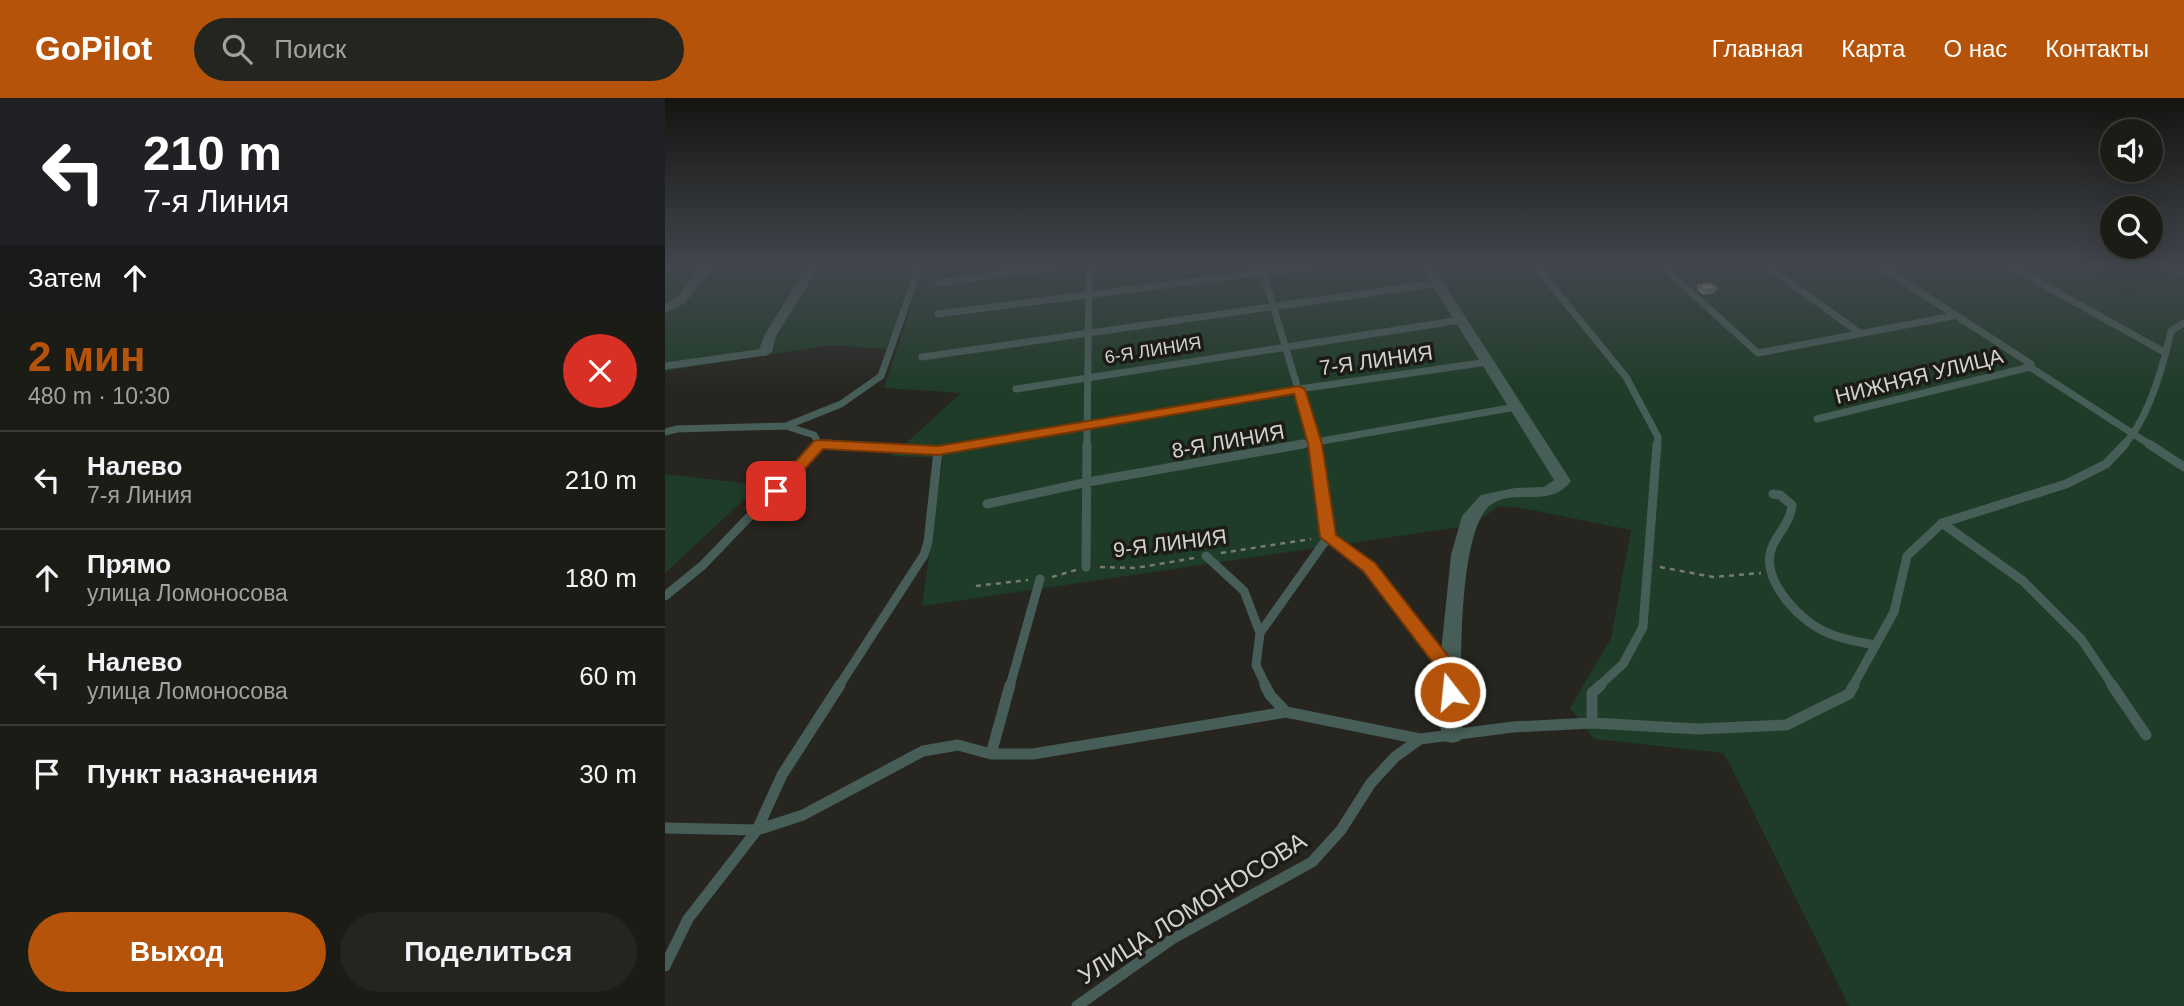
<!DOCTYPE html>
<html lang="ru">
<head>
<meta charset="utf-8">
<style>
	body { margin:0; font-family:Arial,sans-serif; background:#252520; color:#f1f3f6; height:100vh; display:flex; flex-direction:column; font-size:26px; white-space:nowrap }
	* { box-sizing:border-box; margin:0 }
	p { font-size:23px; color:#a0a1a1 }
	.icon { flex:none; width:38px; height:38px; fill:none; stroke:currentColor; stroke-width:2; stroke-linecap:round; stroke-linejoin:round }
	.map { position:relative; flex:1; overflow:hidden }
	.panel { display:flex; flex-direction:column; background:#1c1c17; width:665px }
	.panel>* { flex:none }
	.top-card { background:#202124; color:#fff; overflow:hidden }
	.tools { position:absolute; left:1435px; top:21px; display:grid; gap:14px }
	.tools a { display:grid; place-items:center; width:63px; height:63px; border-radius:50%; background:#1c1c17; box-shadow:0 7px 28px #0002,0 0 0 2px #3a3a36; font-size:35px }
	.pin { position:absolute; display:grid; place-items:center; width:60px; height:60px; color:#fff; margin:-30px; border-radius:14px; box-shadow:0 4px 10px #0006 }
	.me { position:absolute; width:77px; margin:-38px; rotate:344deg; stroke-linejoin:round; filter:drop-shadow(0 0 5px #0008) }
	.turn { display:flex; align-items:center; gap:24px; height:147px; padding:0 28px; font-size:32px }
	.turn .icon { width:91px; height:91px; stroke-width:2.5 }
	.turn b { display:block; font-size:49px; line-height:60px }
	.then { display:flex; align-items:center; height:66px; padding:0 28px; background:#0003; gap:14px; font-size:26px }
	.round { display:grid; place-items:center; flex:none; width:74px; height:74px; border-radius:37px; background:#252520 }
	.summary { display:flex; align-items:center; justify-content:space-between; height:119px; padding:0 28px }
	h1 { font-size:42px; font-weight:600; line-height:52px; color:#b45309 }
	.primary-button { display:flex; gap:14px; margin-top:auto; padding:14px 28px }
	.primary-button a { flex:1; height:80px; border-radius:42px; background:#b45309; color:#fff; font-size:28px; font-weight:600; line-height:80px; text-align:center }
	.primary-button a+a { background:#252520; color:#f1f3f6 }
	ul { padding:0; list-style:none }
	li { display:flex; align-items:center; gap:21px; height:98px; padding:0 28px; border-top:2px solid #3a3a36 }
	li div { flex:1 }
	li b { display:block; font-size:26px }
	li em { font-style:normal }
	header { display:flex; align-items:center; gap:42px; box-sizing:border-box; height:98px; padding:0 35px; background:#b45309; color:#fff }
	header strong { font-size:33px }
	nav { display:flex; gap:38px; margin-inline-start:auto; font-size:24px }
	.search { width:490px; height:63px; background:#252520; display:flex; align-items:center; gap:18px; box-sizing:border-box; padding:0 24px; border-radius:38px; color:#a0a1a1; font-size:26px }
	main { display:flex; flex:1; min-height:0 }
	.map>svg:first-child { display:block }
	.green { fill:#1f3c28 }
	.lines { fill:none; stroke-linecap:round; stroke-linejoin:round }
	.path-far1 { stroke:#7a7974; stroke-width:2; stroke-dasharray:4.5 4.5; stroke-linecap:butt }
	.path { stroke:#7a7974; stroke-width:2.5; stroke-dasharray:5 5; stroke-linecap:butt }
	.lane-far2 { stroke:#475d57; stroke-width:7 }
	.lane-far1 { stroke:#475d57; stroke-width:9 }
	.lane { stroke:#475d57; stroke-width:11 }
	.street { fill:#475d57; fill-rule:evenodd }
	.wall { fill:#9d9c96 }
	.shaded-wall { fill:#807f7a }
	.building { fill:#b7b5ae; stroke:#807f7a; stroke-width:2 }
	.route { fill:#b45309; stroke:#753606; stroke-width:2 }
	.labels { text-anchor:middle; dominant-baseline:central; stroke-width:7; stroke-linejoin:round; paint-order:stroke }
	.far-street-label { font-size:18px; fill:#d3d2ce; stroke:#1d1b16 }
	.street-label { font-size:21px; fill:#d3d2ce; stroke:#1d1b16 }
	.near-street-label { font-size:24px; fill:#d3d2ce; stroke:#1d1b16 }
</style>
</head>
<body>
<header>
<strong>GoPilot</strong>
<div class="search"><svg class="icon" aria-label="search" viewBox="0 0 24 24"><circle cx="10" cy="10" r="6"/><path d="M15 15l6 6"/></svg>Поиск</div>
<nav><a>Главная</a><a>Карта</a><a>О нас</a><a>Контакты</a></nav>
</header>
<main>
<section class="panel">
<div class="top-card">
<div class="turn"><svg class="icon" aria-label="left" viewBox="0 0 24 24"><path d="M17 20v-9H6M10 6l-5 5 5 5"/></svg><div><b>210 m</b>7-я Линия</div></div>
<div class="then">Затем<svg class="icon" aria-label="ahead" viewBox="0 0 24 24"><path d="M12 20V5M6 11l6-6 6 6"/></svg></div>
</div>
<div class="summary"><div><h1>2 мин</h1><p>480 m · 10:30</p></div><a class="round" style="background:#d93025;color:#fff"><svg class="icon" aria-label="close" viewBox="0 0 24 24"><path d="M6 6l12 12M18 6L6 18"/></svg></a></div>
<ul>
<li><svg class="icon" aria-label="left" viewBox="0 0 24 24"><path d="M17 20v-9H6M10 6l-5 5 5 5"/></svg><div><b>Налево</b><p>7-я Линия</p></div><em>210 m</em></li>
<li><svg class="icon" aria-label="ahead" viewBox="0 0 24 24"><path d="M12 20V5M6 11l6-6 6 6"/></svg><div><b>Прямо</b><p>улица Ломоносова</p></div><em>180 m</em></li>
<li><svg class="icon" aria-label="left" viewBox="0 0 24 24"><path d="M17 20v-9H6M10 6l-5 5 5 5"/></svg><div><b>Налево</b><p>улица Ломоносова</p></div><em>60 m</em></li>
<li><svg class="icon" aria-label="arrive" viewBox="0 0 24 24"><path d="M6 21V4h12l-3 4 3 4H6"/></svg><div><b>Пункт назначения</b></div><em>30 m</em></li>
</ul>
<div class="primary-button"><a>Выход</a><a>Поделиться</a></div>
</section>
<div class="map">
<svg width="1519" height="908" viewBox="0 0 1519 908">
	<rect width="100%" height="100%" fill="#26251f"/>
	<path class="green" d="M0 167H258L229 252 167 247 0 273Z
		M260 167H1519V908H1184L1059 655 929 641 905 610 946 540 966 432 856 410 834 408 808 427 257 508 278 360 227 358 296 295 219 290Z
		M0 376 95 387 0 475Z"/>
	<g class="lines">
		<path class="path-far1" d="M1495 167 1519 178"/>
		<path class="path" d="M556 455 646 441
			M435 469 471 470 529 460
			M995 469 1048 479 1096 475
			M387 479 411 472
			M311 488 363 482"/>
		<path class="lane-far2" d="M596 167 650 348
			M870 167 961 279 993 339 992 348
			M996 167 1093 255 1288 218
			M1101 167 1196 236
			M1343 167 1501 255
			M273 185 402 167
			M273 216 655 167
			M257 259 773 185
			M1362 267 1487 348
			M0 268 100 254
			M351 291 796 222
			M1152 321 1365 269 1366 266 1213 167
			M121 328 176 306 216 278 255 167
			M0 334 12 331 121 328 149 337 154 346
			M154 346 190 348
			M152 348 154 346
			M301 348 634 291 823 264
			M422 348 424 167
			M628 348 851 309
			M1458 348C1484 321 1498 269 1506 233L1519 225"/>
		<path class="lane-far1" d="M161 346 273 353 263 444 259 457 174 588
			M650 346 663 439 704 469 783 571
			M1484 346 1519 369
			M273 353 311 346
			M1108 396 1115 397 1127 407C1125 428 1108 438 1105 456 1100 487 1137 525 1163 535 1178 542 1195 544 1211 547
			M322 406 423 384 638 346
			M1277 425 1358 483 1416 541 1448 588
			M541 458 579 493 595 535
			M421 469 422 346
			M0 498 38 467 154 346
			M345 588 375 481
			M601 588 591 567 595 535 663 439
			M934 588 958 566 978 529 992 346
			M1188 588 1229 514 1242 458 1277 425 1401 386 1441 366 1460 346"/>
		<path class="lane" d="M600 587 605 597 621 614 755 641
			M1447 587 1481 637
			M927 625V595L936 587
			M326 656 345 587
			M0 730 92 732 138 717 258 653 293 647 326 656H368L621 614
			M0 868 23 821 92 732 117 677 175 587
			M412 908 507 841 647 764 676 732 706 685 730 659 755 641 848 629 927 625 1033 631 1121 627 1184 596 1189 587"/>
		<path class="street" d="M38 167H50L20 205 0 215V206L12 199Z
			M143 167H155L111 238 107 254 100 258 95 257 93 254 99 238Z
			M755 167H767L906 383C885 411 852 390 827 406 791 429 795 593 798 636L795 643 787 645 779 643 776 636 774 573 786 457 797 418 816 397 850 390 879 389 889 382Z"/>
	</g>
	<path class="wall" d="M1033 187 1050 195 1038 197 1032 192Z"/>
	<path class="shaded-wall" d="M1052 190 1050 195 1038 197 1040 192Z"/>
	<path class="building" d="M1045 185 1052 190 1040 192 1033 187Z"/>
	<linearGradient id="sky" x2="0" y2="1"><stop stop-color="#151411"/><stop offset="0.57" stop-color="#41464d"/><stop offset="1" stop-color="#41464d" stop-opacity="0"/></linearGradient>
	<rect width="1519" height="294" fill="url(#sky)"/>
	<path class="route" d="M634 288 640 291 657 346 671 437 710 465 790 567 794 594 792 599 785 602 778 599 775 574 698 473 655 439 643 346 629 296 273 357 158 351 117 396H106L104 393 149 343 154 342 273 348Z"/>
	<g class="labels">
		<g class="far-street-label">
			<text transform="translate(488 252) rotate(-9)">6-Я ЛИНИЯ</text>
		</g>
		<g class="street-label">
			<text transform="translate(711 262) rotate(-8)">7-Я ЛИНИЯ</text>
			<text transform="translate(1254 278) rotate(-14)">НИЖНЯЯ УЛИЦА</text>
			<text transform="translate(563 343) rotate(-10)">8-Я ЛИНИЯ</text>
			<text transform="translate(505 445) rotate(-7)">9-Я ЛИНИЯ</text>
		</g>
		<g class="near-street-label">
			<text transform="translate(527 810) rotate(-32)">УЛИЦА ЛОМОНОСОВА</text>
		</g>
	</g>
</svg>
<div class="tools">
<a><svg class="icon" aria-label="sound" viewBox="0 0 24 24"><path d="M4 9h4l5-4v14l-5-4H4zM17 9q2 3 0 6"/></svg></a>
<a><svg class="icon" aria-label="search" viewBox="0 0 24 24"><circle cx="10" cy="10" r="6"/><path d="M15 15l6 6"/></svg></a>
</div>
<div class="pin" style="left:111px;top:393px;background:#d93025"><svg class="icon" aria-label="arrive" viewBox="0 0 24 24"><path d="M6 21V4h12l-3 4 3 4H6"/></svg></div>
<svg class="me" style="left:785px;top:594px" viewBox="-20 -20 40 40"><circle r="17" fill="#b45309" stroke="#fff" stroke-width="3"/><path d="M0-11L8 9 0 5-8 9z" fill="#fff"/></svg>
</div>
</main>
</body>
</html>
